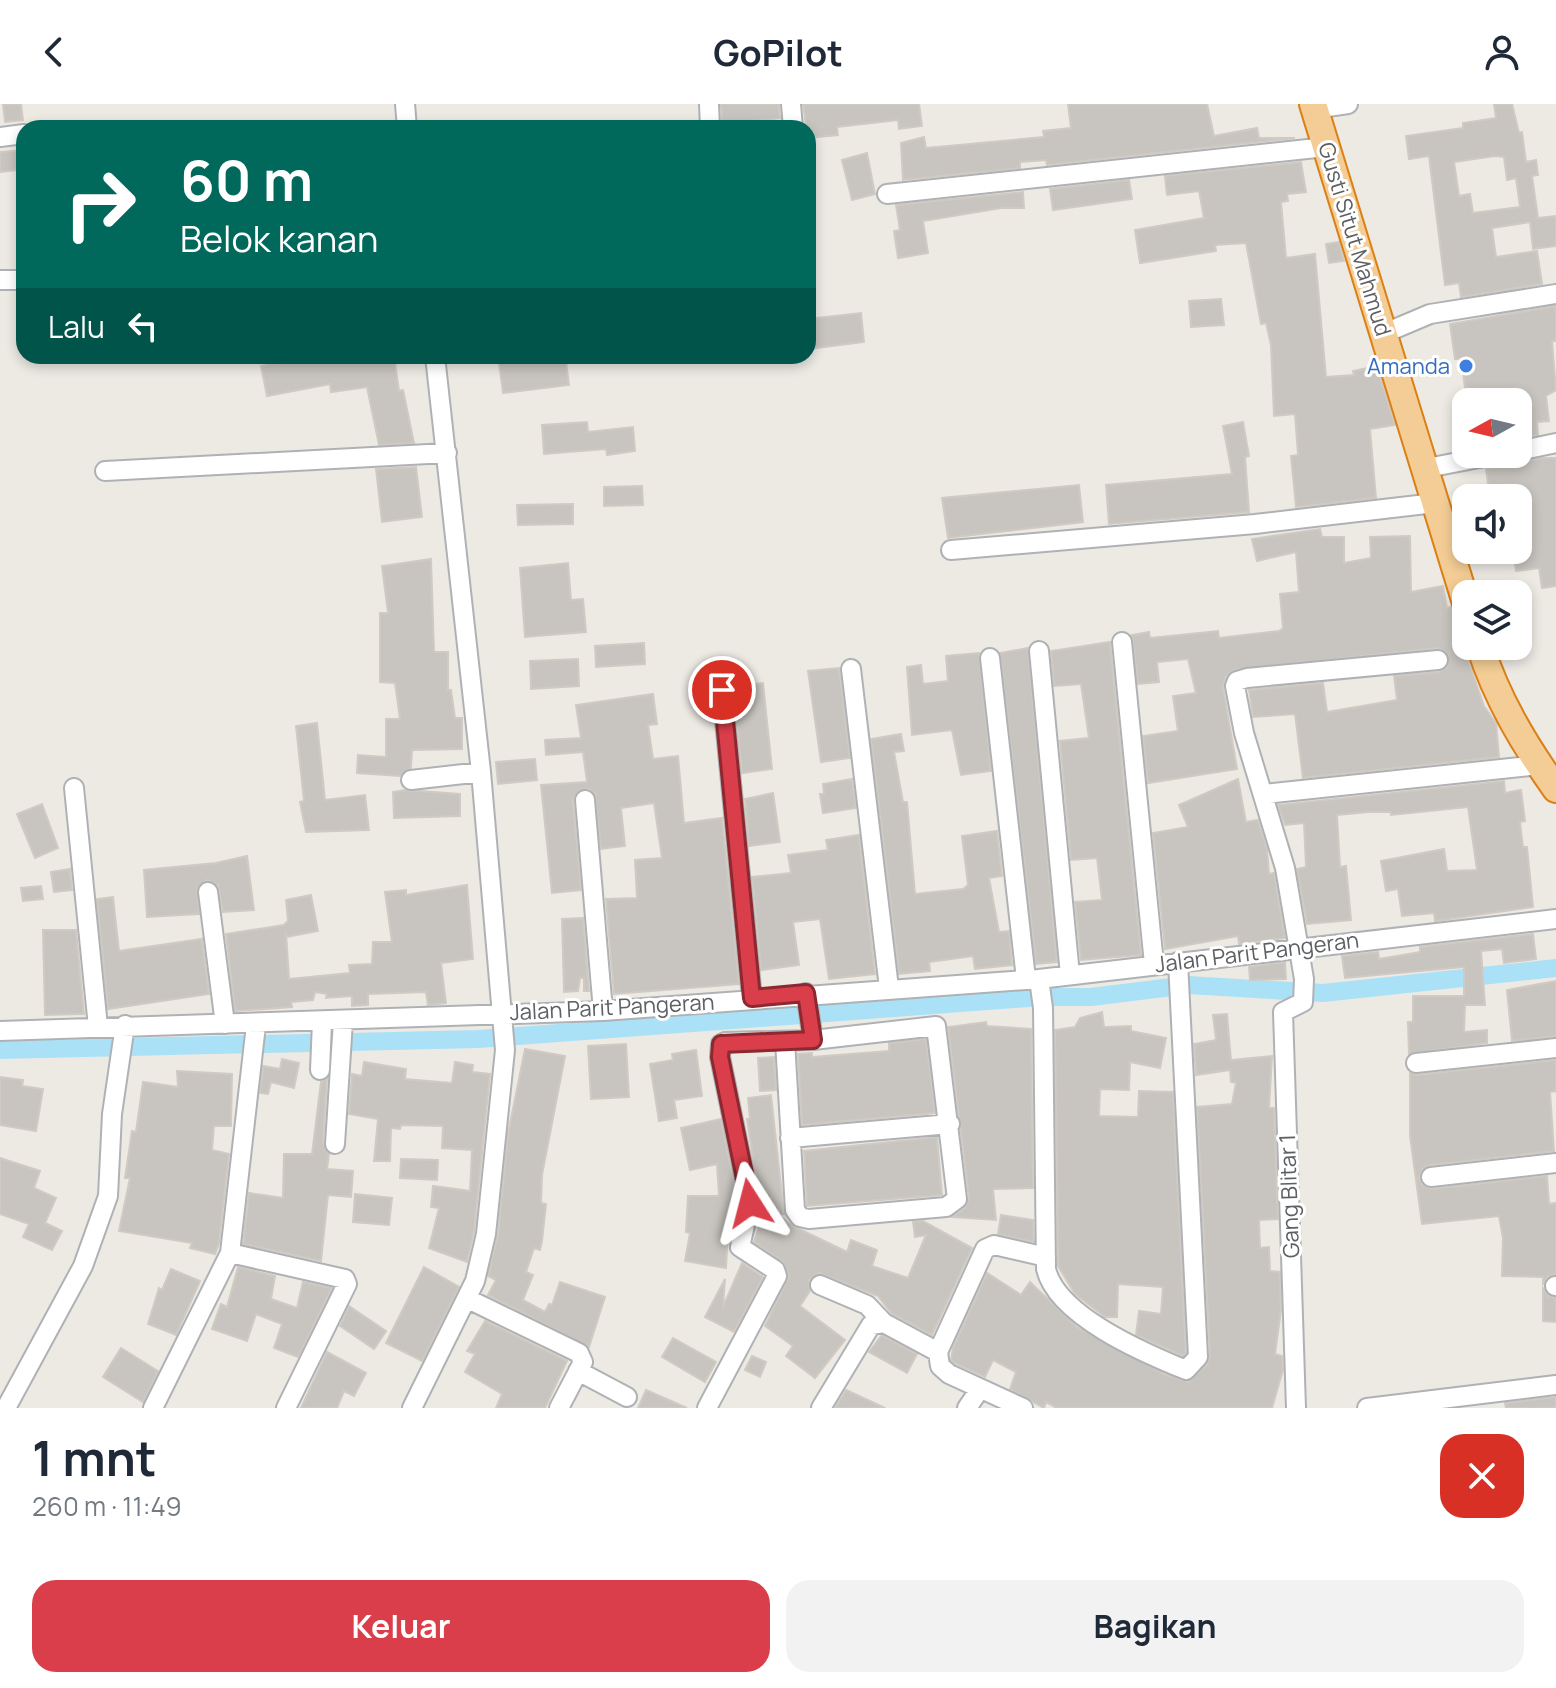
<!DOCTYPE html>
<html lang="id">
<head>
<meta charset="utf-8">
<style>
	body { margin:0; font-family:Manrope,sans-serif; background:#f2f2f3; color:#1f2937; height:100vh; display:flex; flex-direction:column; font-size:30px; white-space:nowrap }
	* { box-sizing:border-box; margin:0 }
	p { font-size:26px; color:#747a83 }
	.icon { flex:none; width:44px; height:44px; fill:none; stroke:currentColor; stroke-width:2; stroke-linecap:round; stroke-linejoin:round }
	.map { position:relative; height:1304px; overflow:hidden }
	.drawer { display:flex; flex-direction:column; background:#fff; flex:1 }
	.drawer>* { flex:none }
	.hud { position:absolute; left:16px; top:16px; width:800px; height:244px; border-radius:24px; box-shadow:0 4px 12px #0003; background:#00695c; color:#fff; overflow:hidden }
	.needle { width:52px; rotate:262deg }
	.tools { position:absolute; left:1452px; top:284px; display:grid; gap:16px }
	.tools a { display:grid; place-items:center; width:80px; height:80px; border-radius:16px; background:#fff; box-shadow:0 4px 12px #0003; font-size:40px }
	.pin { position:absolute; display:grid; place-items:center; width:68px; height:68px; color:#fff; margin:-34px; border:4px solid #fff; border-radius:50%; box-shadow:0 2px 8px #0007 }
	.me { position:absolute; width:88px; margin:-44px; rotate:351deg; stroke-linejoin:round; filter:drop-shadow(0 0 6px #0008) }
	.turn { display:flex; align-items:center; gap:28px; height:168px; padding:0 32px; font-size:36px }
	.turn .icon { width:104px; height:104px; stroke-width:2.5 }
	.turn b { display:block; font-size:56px; line-height:68px }
	.then { display:flex; align-items:center; height:76px; padding:0 32px; background:#0003; gap:16px; font-size:30px }
	.round { display:grid; place-items:center; flex:none; width:84px; height:84px; border-radius:24px; background:#f2f2f3 }
	.overview { display:flex; align-items:center; justify-content:space-between; height:136px; padding:0 32px }
	h1 { font-size:48px; font-weight:700; line-height:60px }
	.primary-button { display:flex; gap:16px; margin-top:auto; padding:16px 32px }
	.primary-button a { flex:1; height:92px; border-radius:24px; background:#d93e4a; color:#fff; font-size:32px; font-weight:700; line-height:92px; text-align:center }
	.primary-button a+a { background:#f2f2f3; color:#1f2937 }
	header { display:flex; justify-content:space-between; align-items:center; height:104px; padding:0 32px; background:#fff; font-size:36px; font-weight:700 }
	.map>svg:first-child { display:block }
	.lines { fill:none; stroke-linecap:round; stroke-linejoin:round }
	.canal { stroke:#aae1f7; stroke-width:18 }
	.building { fill:#c8c5c0; stroke:#d1cac3; stroke-width:2; fill-rule:evenodd }
	.minor-casing { stroke:#afb2b5; stroke-width:22 }
	.highway-casing { stroke:#dc7f15; stroke-width:30 }
	.minor { stroke:#fff; stroke-width:18 }
	.highway { stroke:#f3cd95; stroke-width:26 }
	.route-casing { stroke:#8d2830; stroke-width:20 }
	.route { stroke:#d93e4a; stroke-width:14 }
	.shop-dot { fill:#3f7fe0; stroke:#fff; stroke-width:3 }
	.labels { text-anchor:middle; dominant-baseline:central; stroke-width:6; stroke-linejoin:round; paint-order:stroke }
	.street-label { font-size:22px; fill:#5c6063; stroke:#fff }
	.shop-label { font-size:22px; fill:#366cbe; stroke:#fff; text-anchor:end }
</style>
</head>
<body>
<header><svg class="icon" aria-label="back" viewBox="0 0 24 24"><path d="M15 5l-7 7 7 7"/></svg>GoPilot<svg class="icon" aria-label="person" viewBox="0 0 24 24"><circle cx="12" cy="8" r="4"/><path d="M4 21q1-7 8-7t8 7"/></svg></header>
<div class="map">
<svg width="1556" height="1304" viewBox="0 0 1556 1304">
	<rect width="100%" height="100%" fill="#edeae4"/>
	<g class="lines">
		<path class="canal" d="M0 946 478 935 1042 893H1091L1188 881 1323 889 1556 864"/>
	</g>
	<path class="building" d="M3 0H21L23 16 5 18Z
		M721 0H779L780 14 742 18 743 24H722Z
		M803 0H919L922 22 899 25 898 16 837 23 838 31 808 34Z
		M1068 0H1207L1214 32 1257 24 1259 34H1295L1047 61 1046 56 1020 58V64L903 76 901 39 924 33 926 44 1044 33 1043 27 1071 24Z
		M1494 0H1512L1519 29 1522 28 1526 58 1536 56 1538 71 1532 72 1538 114 1556 112V142L1533 145 1530 118 1492 124 1496 153 1537 147 1542 180 1461 193 1459 179 1445 181 1429 52 1409 55 1406 32 1463 24V19L1496 14ZM1495 52 1504 53 1507 76 1516 74 1520 103 1473 109 1470 90 1459 92 1454 58Z
		M24 46V65L0 68V48Z
		M867 49 875 90 852 96 842 56Z
		M1301 58 1306 88 1287 90 1288 97 1281 98 1286 154 1315 150 1326 273 1354 271 1353 267 1377 262 1395 321 1370 325 1376 394 1296 403 1291 352 1298 351 1295 310 1274 312 1271 241 1266 219 1261 220 1246 139 1215 141 1216 147 1140 159 1135 126 1204 114 1199 87 1167 91 1165 72Z
		M1129 76 1132 95 1053 106 1050 85Z
		M1023 88 1024 104H1001L923 117 928 149 898 154 894 127 900 126 896 101Z
		M1339 138 1344 157 1329 159 1326 140Z
		M1221 195 1224 221 1191 223 1189 197Z
		M1556 202V237H1552L1556 286 1546 292 1549 317 1537 318 1538 331 1518 333V298H1467L1461 255H1455L1450 220Z
		M861 209 864 238 808 245V215Z
		M311 252 314 258 394 252 399 287 403 286 414 339 379 341 367 283 331 288 330 280 267 292 261 262Z
		M498 252H549V259L566 257 569 281 503 289Z
		M587 318 588 328 633 323 635 347 607 351 606 345 544 350 542 321Z
		M1243 318 1249 352 1245 353 1249 408 1109 420 1106 381 1232 370 1223 322Z
		M1541 354H1556V482L1542 484 1539 464 1516 467 1513 446H1518V394H1490L1486 365Z
		M416 363 422 413 382 418 376 365Z
		M1079 381 1083 418 948 434 942 394Z
		M642 382 643 401 604 402V383Z
		M573 400V420L518 421 517 401Z
		M1320 425 1322 433H1344V459L1371 454 1370 433 1410 432 1411 488 1443 482 1447 504 1450 503 1462 514 1465 547 1484 602 1496 619 1499 653 1303 674 1295 610 1253 613 1249 586 1323 579 1327 608 1397 596 1394 572 1439 568 1448 562V550L1437 544 1233 566 1226 572 1223 583 1237 665 1148 679 1143 632 1178 627 1173 592 1196 589 1188 555 1157 558 1159 578 1138 580 1132 531 1149 528 1150 534 1218 527 1219 534 1279 527 1283 524 1280 490 1299 488 1296 448 1257 457 1252 435Z
		M431 455 434 548H448V586H451L455 614H462V645L412 646 411 664 400 672 357 669 358 651 386 653V615H400L395 579 380 578V509H388L382 462Z
		M568 459 571 496 583 495 586 528 525 533 520 464Z
		M1110 538 1141 851 1081 856 1075 798 1102 796 1097 754 1071 756 1060 637 1089 634 1081 580 1054 582 1051 547Z
		M644 539 645 560 596 563 595 542Z
		M1028 544 1057 858 1036 860 1000 549Z
		M979 549 991 667 961 671 952 626 912 631 907 563 921 561 923 580 948 577 946 552Z
		M578 555 579 582 531 585 530 557Z
		M839 564 850 654 821 658 808 567Z
		M763 579 772 665 742 669 733 582Z
		M653 590 657 620 648 621 653 655 678 652 684 719 722 714 739 880 614 890 606 795 637 794 635 756 662 754 654 699 621 704 625 742 601 745 595 690 589 685 578 687 573 697 581 786 552 789 541 681 587 678 583 648 546 651 545 636 581 634 576 601Z
		M317 619 325 696 365 691 369 726 306 728 300 698 304 697 296 622Z
		M901 630 904 647 894 648 903 698H907L915 790 963 785 968 781 962 732 997 727 1002 772 989 774 999 828 1009 827 1012 861 975 865 973 852 929 858 930 867 899 870 871 635Z
		M535 655 537 676 498 680 496 658Z
		M852 675 856 704 823 709 820 690H824L823 680Z
		M1238 675 1246 718 1258 716 1267 745 1269 770 1274 769 1285 834 1239 840 1238 832 1165 845 1153 729 1188 723 1179 701Z
		M1504 677 1505 689 1521 686 1525 717 1520 718 1523 743H1527L1533 803 1435 817 1434 809 1402 812 1398 785 1386 787 1381 757 1444 745 1447 767 1477 766 1468 703 1391 711V708H1369L1337 711 1340 763 1346 762 1351 816 1307 820 1297 765 1306 763 1304 719 1285 721 1278 701Z
		M405 686 460 690V712L394 714 393 688Z
		M773 689 780 738 749 742 745 695Z
		M42 700 58 744 35 754 17 710Z
		M859 731 875 870 829 875 820 815 793 818 799 861 761 866 752 773 791 769 788 751 828 746 826 736Z
		M247 752 254 806 223 808 218 781 207 776 197 784 199 810 147 813 144 766 216 759Z
		M70 765 72 786 54 788 51 768Z
		M467 781 473 855 441 859 446 899 428 901 426 888 368 890V901L352 902V892L326 894 327 890 315 888 313 896 291 898 292 903 235 907 226 830 284 821 288 817 286 796 311 791 318 827 286 833V828L289 875 350 869 349 861 372 860 373 838H392L385 788 406 786V791Z
		M41 782 43 795 23 797 21 784Z
		M113 793 119 847 202 835 209 890 108 905 97 795Z
		M583 814 589 887H584V874H580L578 887 564 888 562 815Z
		M43 826H76L84 910 45 911Z
		M1533 830 1536 855 1504 859 1502 845 1481 847 1485 901H1465L1464 928 1487 926V939L1409 950 1408 918H1413V892H1464V863L1345 874 1342 852 1378 848 1379 855 1420 848V843Z
		M1285 858 1286 875 1250 876 1249 863Z
		M1556 877V932L1512 937 1507 886Z
		M1102 908 1104 923 1131 922V927L1166 934 1160 964 1130 958 1129 986 1100 985 1099 1012 1138 1013 1139 987 1173 988 1186 1249 1183 1252 1136 1231 1139 1207 1161 1210 1163 1183 1118 1180 1117 1213H1105L1075 1190 1058 1162 1055 926 1075 923 1080 914Z
		M1227 910 1231 956 1272 952 1269 1004H1274L1278 1115 1259 1116 1260 1144 1269 1143 1270 1167 1280 1168 1281 1206 1275 1250 1282 1252 1283 1266 1272 1304H1057L1046 1298 1044 1304 1010 1285 1016 1268 993 1256 985 1273 956 1260 951 1256 953 1244 987 1169 1021 1191 1030 1178 1077 1223 1164 1270 1188 1278 1207 1261 1210 1252 1197 1003 1232 1000 1236 979 1231 978 1230 966 1196 971 1194 940 1216 936 1213 911Z
		M986 918 987 922 1031 925 1033 1084 993 1085 996 1116 952 1113 965 1104 969 1094 948 923Z
		M926 935 935 1009 802 1021 798 950 812 949V953L889 947V939Z
		M626 940 629 993 591 995 588 942Z
		M525 945 565 952 542 1071 541 1099 546 1100 542 1137 540 1146 534 1144 526 1168 533 1171 523 1196 545 1208 549 1200 552 1201 560 1178 605 1193 589 1243 488 1191 496 1176 488 1172 498 1131 508 1030Z
		M696 946 702 992 674 996 677 1014 659 1017 650 960 673 956 672 950Z
		M774 953 776 986 760 987 758 954Z
		M282 955 299 959 294 984 271 978 268 990 260 989 263 962 280 965Z
		M1556 956V987L1550 988 1554 1047 1430 1061 1423 1064 1419 1074 1422 1081 1432 1085 1547 1072 1549 1100 1556 1099V1170L1548 1172 1543 1180V1173L1502 1172 1503 1134 1499 1112 1422 1120 1410 1032V969L1417 971Z
		M364 958 406 965 405 975 428 977 452 979 455 958 473 961 472 968 490 970 474 1128 467 1158 429 1144 439 1104 431 1103 433 1082 470 1087 472 1046 442 1044 443 1022 401 1021 400 1025 391 1024 390 1057H374L378 1015 349 1010 352 970 362 972Z
		M177 967 232 970 231 1022H214L212 1046 229 1050 219 1139 215 1150 190 1144 192 1139 119 1127 130 1074H125L132 1027 136 1028 143 978 178 983Z
		M0 973 23 976 22 982 43 985 36 1027 0 1021Z
		M327 975 323 1039 329 1050 327 1065 353 1067 351 1093 328 1091 321 1157 243 1140 249 1089 283 1094 284 1050H312L321 978Z
		M771 991 784 1110 778 1111 791 1121 847 1148 851 1136 877 1146 872 1162 908 1174 926 1131 915 1133 913 1118 923 1117 972 1144 932 1231 891 1209 878 1192 819 1169 809 1176 810 1187 800 1202 845 1236 815 1274 786 1252 793 1242 765 1222 789 1172 782 1157 754 1138 764 1106H761L747 1015H750L748 994Z
		M721 1015 738 1099 736 1107H729L726 1164 685 1157 690 1129 686 1128 688 1092H719L717 1060 690 1066 681 1024Z
		M937 1033 942 1091 807 1102 804 1047Z
		M0 1054 40 1067 34 1084 56 1094 45 1119 62 1127 52 1146 23 1133 29 1120 0 1110Z
		M401 1055 438 1056 437 1076 400 1074Z
		M355 1090 392 1094 389 1121 353 1118Z
		M1001 1111 1033 1116 1034 1138 998 1130Z
		M742 1159 763 1173 734 1228 705 1213 725 1175 723 1203Z
		M238 1163 275 1172 271 1195 297 1204 303 1178 332 1184 298 1253 274 1244 282 1220 256 1210 247 1237 212 1225 221 1200 227 1203Z
		M424 1163 459 1183 422 1257 386 1239Z
		M171 1165 200 1177 176 1231 148 1220 159 1184 162 1186Z
		M1543 1184 1548 1192 1556 1194V1218L1543 1217Z
		M349 1202 386 1227 374 1245 340 1222Z
		M485 1217 567 1257 545 1304H496L502 1290 465 1268 475 1250 467 1247Z
		M882 1231 917 1250 907 1269 869 1248Z
		M673 1234 716 1258 705 1278 662 1253Z
		M121 1244 158 1267 143 1298 103 1273Z
		M327 1248 366 1269 354 1292 344 1287 337 1304H301Z
		M752 1252 766 1258 760 1273 745 1266Z
		M646 1286 687 1304H638Z
		M846 1286 885 1304H835Z
		M1556 1293V1304H1506L1505 1299Z"/>
	<g class="lines">
		<defs>
			<path id="minor" d="M405 0 407 24
				M709 0 710 24
				M791 0 793 24
				M1314 5 1348 0
				M0 33 24 30
				M887 90 1326 43
				M0 176H24
				M1385 229 1430 210 1556 190
				M1518 347 1556 339
				M1427 364 1500 350
				M105 367 447 349
				M951 446 1255 420 1435 399
				M1122 538 1154 860
				M1039 547 1070 871
				M990 554 1026 875
				M851 565 889 884
				M722 586 752 894
				M411 676 481 668
				M74 684 98 923
				M1264 690 1539 661
				M585 696 603 907
				M208 788 225 920
				M1039 875 1043 904 1046 1165C1057 1212 1144 1249 1186 1266L1198 1253 1178 858
				M806 889 813 936
				M256 921 230 1149 345 1175 347 1180 286 1304
				M0 927 603 907 1039 875 1556 815
				M1416 959 1556 944
				M320 966 322 918
				M790 1034 950 1020
				M335 1040 343 917
				M1431 1073 1556 1059
				M820 1181 867 1201 884 1219
				M1555 1182H1556
				M468 1195 579 1249 583 1258 559 1304
				M578 1267 627 1293
				M6 1304 83 1162 108 1092 112 1010 125 921
				M153 1304 230 1149
				M412 1304 475 1177 486 1130 505 946 481 668 435 252
				M707 1304 777 1172 775 1166 740 1143 750 1099 720 953 721 940 725 938 813 936 936 922 957 1095 946 1103 809 1115 800 1113 795 1106 785 937
				M821 1304 871 1221 884 1219 938 1248
				M967 1304 980 1285
				M1023 1304 949 1270 940 1262 938 1248 985 1145 994 1141 1046 1153
				M1296 1304 1283 908 1303 898 1304 875 1285 764 1244 629 1235 582 1237 577 1247 574 1438 556
				M1367 1304 1556 1281"/>
			<path id="highway" d="M1313 0 1466 499
				M1480 542C1497 595 1524 640 1556 685"/>
		</defs>
		<use href="#minor" class="minor-casing"/>
		<use href="#highway" class="highway-casing"/>
		<use href="#minor" class="minor"/>
		<use href="#highway" class="highway"/>
	</g>
	<g class="lines">
		<defs>
			<path id="route" d="M722 586 752 894 806 889 813 936 721 940 720 953 750 1099"/>
		</defs>
		<use href="#route" class="route-casing"/>
		<use href="#route" class="route"/>
	</g>
	<circle class="shop-dot" cx="1466" cy="262" r="8"/>
	<g class="labels">
		<g class="street-label">
			<text transform="translate(1355 135) rotate(73)">Gusti Situt Mahmud</text>
			<text transform="translate(1257 848) rotate(-7)">Jalan Parit Pangeran</text>
			<text transform="translate(612 903) rotate(-3)">Jalan Parit Pangeran</text>
			<text transform="translate(1289 1092) rotate(-92)">Gang Blitar 1</text>
		</g>
		<g class="shop-label">
			<text x="1450" y="262">Amanda</text>
		</g>
	</g>
</svg>
<div class="tools">
<a><svg class="needle" viewBox="-14 -14 28 28"><path d="M0-13l5 13h-10z" fill="#e53935"/><path d="M0 13l5-13h-10z" fill="#747a83"/></svg></a>
<a><svg class="icon" aria-label="sound" viewBox="0 0 24 24"><path d="M4 9h4l5-4v14l-5-4H4zM17 9q2 3 0 6"/></svg></a>
<a><svg class="icon" aria-label="layers" viewBox="0 0 24 24"><path d="M12 4l9 5-9 5-9-5zM3 14l9 5 9-5"/></svg></a>
</div>
<div class="pin" style="left:722px;top:586px;background:#d93025"><svg class="icon" aria-label="arrive" viewBox="0 0 24 24"><path d="M6 21V4h12l-3 4 3 4H6"/></svg></div>
<svg class="me" style="left:750px;top:1099px" viewBox="-20 -20 40 40"><path d="M0-17L14 15 0 8-14 15z" fill="#d93e4a" stroke="#fff" stroke-width="4"/></svg>
<div class="hud">
<div class="turn"><svg class="icon" aria-label="right" viewBox="0 0 24 24"><path d="M7 20v-9h11M14 6l5 5-5 5"/></svg><div><b>60 m</b>Belok kanan</div></div>
<div class="then">Lalu<svg class="icon" aria-label="left" viewBox="0 0 24 24"><path d="M17 20v-9H6M10 6l-5 5 5 5"/></svg></div>
</div>
</div>
<section class="drawer">
<div class="overview"><div><h1>1 mnt</h1><p>260 m · 11:49</p></div><a class="round" style="background:#d93025;color:#fff"><svg class="icon" aria-label="close" viewBox="0 0 24 24"><path d="M6 6l12 12M18 6L6 18"/></svg></a></div>
<div class="primary-button"><a>Keluar</a><a>Bagikan</a></div>
</section>
</body>
</html>
